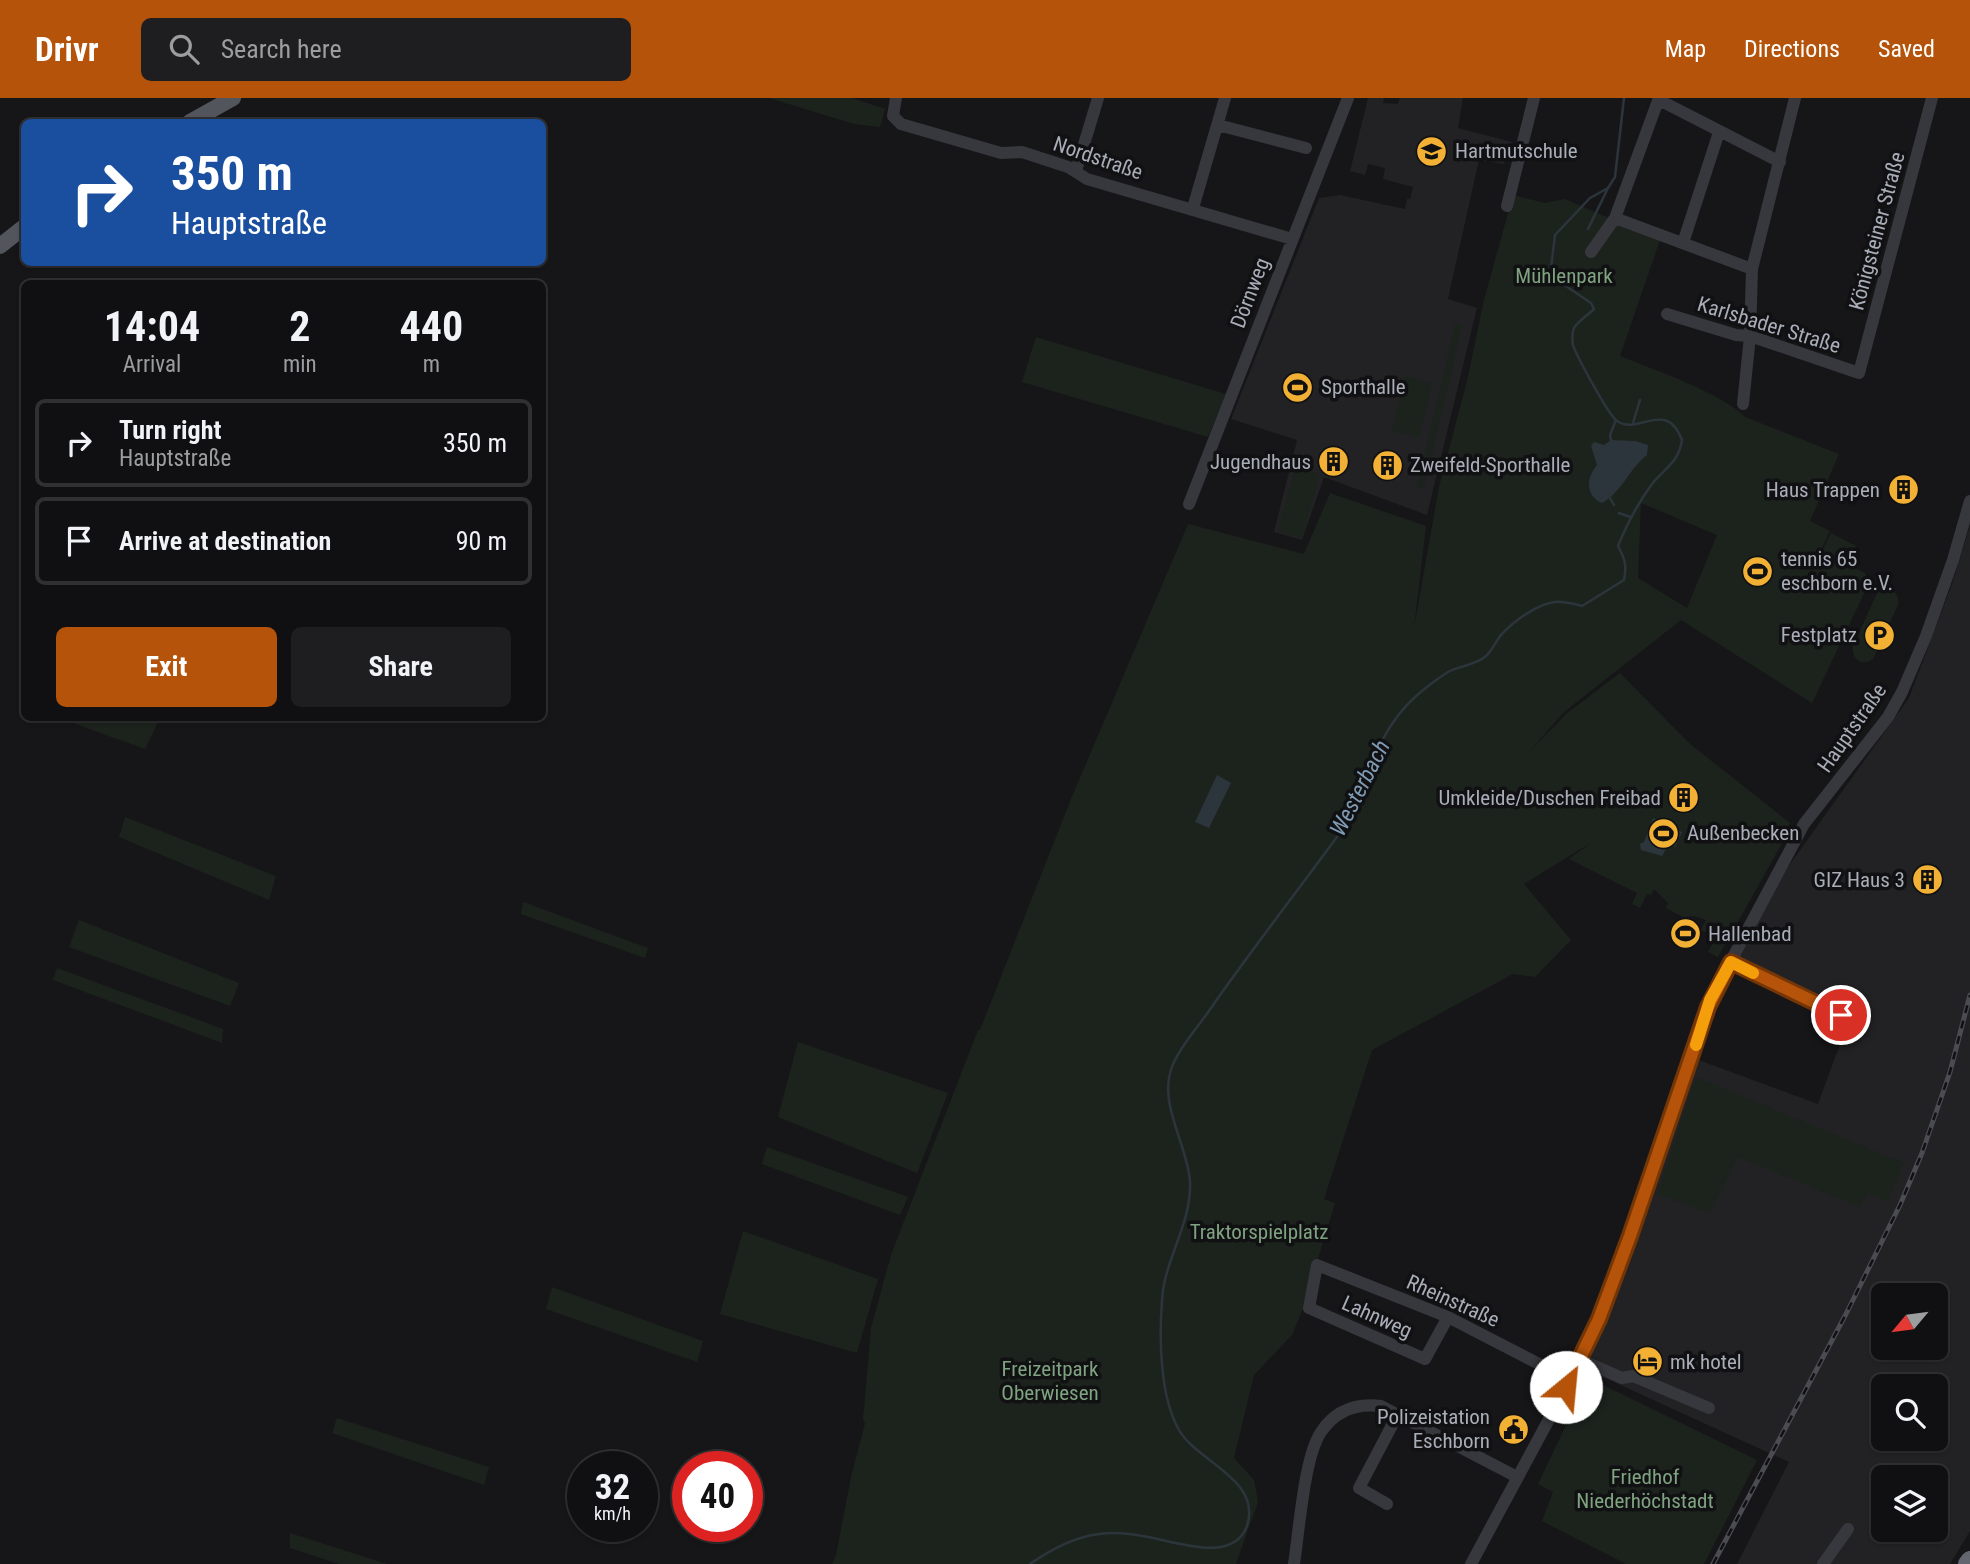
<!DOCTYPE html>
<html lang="en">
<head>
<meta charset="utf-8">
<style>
	body { margin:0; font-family:"Roboto Condensed",sans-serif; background:#1e1e20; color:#f1f3f6; height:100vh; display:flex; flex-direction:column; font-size:26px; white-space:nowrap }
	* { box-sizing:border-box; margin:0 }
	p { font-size:23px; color:#9c9d9f }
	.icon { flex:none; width:38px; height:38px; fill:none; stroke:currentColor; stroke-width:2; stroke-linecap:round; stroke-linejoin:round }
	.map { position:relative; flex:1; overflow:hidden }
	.sheet { position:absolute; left:21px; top:182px; width:525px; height:441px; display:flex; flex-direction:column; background:#101012; border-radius:10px; box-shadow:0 2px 5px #0004,0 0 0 2px #303032 }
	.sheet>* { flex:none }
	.guide { position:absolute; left:21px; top:21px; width:525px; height:147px; border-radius:10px; box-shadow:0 2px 5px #0004,0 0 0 2px #303032; background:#1a4fa0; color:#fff; overflow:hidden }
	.needle { width:46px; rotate:241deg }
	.fabs { position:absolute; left:1871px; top:1185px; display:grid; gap:14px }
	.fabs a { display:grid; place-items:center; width:77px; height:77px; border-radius:10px; background:#101012; box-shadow:0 2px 5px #0004,0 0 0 2px #303032; font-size:35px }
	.speed { position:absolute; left:567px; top:1353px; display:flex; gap:14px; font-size:35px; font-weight:700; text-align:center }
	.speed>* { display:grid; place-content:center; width:91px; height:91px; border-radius:50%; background:#101012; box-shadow:0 2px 5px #0004,0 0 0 2px #303032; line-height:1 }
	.speed small { font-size:18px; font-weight:400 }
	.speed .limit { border:10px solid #d22; background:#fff; color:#111 }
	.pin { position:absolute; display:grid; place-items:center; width:60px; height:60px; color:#fff; margin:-30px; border:4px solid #fff; border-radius:50%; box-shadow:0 2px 7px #0007 }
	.me { position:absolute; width:77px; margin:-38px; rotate:28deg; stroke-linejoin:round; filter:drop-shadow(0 0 5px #0008) }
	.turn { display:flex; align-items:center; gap:24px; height:147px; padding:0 35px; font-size:32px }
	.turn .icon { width:91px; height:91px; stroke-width:2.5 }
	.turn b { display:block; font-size:49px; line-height:60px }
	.eta { display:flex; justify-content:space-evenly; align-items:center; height:119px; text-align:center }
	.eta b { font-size:42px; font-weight:700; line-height:49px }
	.cta { display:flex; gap:14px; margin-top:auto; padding:14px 35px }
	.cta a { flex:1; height:80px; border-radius:10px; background:#b45309; color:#fff; font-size:28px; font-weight:700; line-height:80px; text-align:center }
	.cta a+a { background:#1e1e20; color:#f1f3f6 }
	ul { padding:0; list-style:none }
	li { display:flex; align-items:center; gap:21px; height:88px; margin:0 14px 10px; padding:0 21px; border:4px solid #303032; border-radius:10px }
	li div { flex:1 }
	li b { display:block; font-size:26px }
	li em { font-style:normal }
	header { display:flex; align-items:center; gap:42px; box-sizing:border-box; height:98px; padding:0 35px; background:#b45309; color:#fff }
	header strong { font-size:33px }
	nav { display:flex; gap:38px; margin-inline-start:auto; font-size:24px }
	.search { width:490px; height:63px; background:#1e1e20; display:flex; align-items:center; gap:18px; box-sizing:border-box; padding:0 24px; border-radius:10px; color:#9c9d9f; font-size:26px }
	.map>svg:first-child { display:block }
	.built { fill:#222225; fill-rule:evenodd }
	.green { fill:#1c231d; fill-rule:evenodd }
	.water { fill:#2c353c }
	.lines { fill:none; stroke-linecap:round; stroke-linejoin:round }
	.stream { stroke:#2c353c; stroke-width:2.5 }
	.minor { stroke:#37383d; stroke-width:12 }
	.major { stroke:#53555c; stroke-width:16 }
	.highway { stroke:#63666e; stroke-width:18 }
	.rail-casing { stroke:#4a4c52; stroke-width:5 }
	.rail { stroke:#111113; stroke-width:2.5; stroke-dasharray:8; stroke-linecap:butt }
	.route-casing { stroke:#753606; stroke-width:18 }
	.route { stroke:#b45309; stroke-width:12 }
	.slow { stroke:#f59e0b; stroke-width:12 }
	.labels { text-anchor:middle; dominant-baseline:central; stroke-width:7; stroke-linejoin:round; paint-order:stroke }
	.poi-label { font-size:21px; fill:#a8adb8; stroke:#111113; text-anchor:start }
	.street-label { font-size:21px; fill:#a8adb8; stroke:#111113 }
	.park-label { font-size:21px; fill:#7fa381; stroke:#111113 }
	.water-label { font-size:23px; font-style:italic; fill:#7f9bb3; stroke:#111113 }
</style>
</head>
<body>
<header>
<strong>Drivr</strong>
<div class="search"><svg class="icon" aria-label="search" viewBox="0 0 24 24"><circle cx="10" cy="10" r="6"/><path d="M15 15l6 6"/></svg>Search here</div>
<nav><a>Map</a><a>Directions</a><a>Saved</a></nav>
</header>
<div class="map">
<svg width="1970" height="1466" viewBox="0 0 1970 1466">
	<rect width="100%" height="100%" fill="#161618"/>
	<path class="built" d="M1368 0H1384L1383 5 1398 6 1400 0H1463L1458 30 1512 44 1504 66 1479 62 1448 201 1477 210 1427 417 1324 379 1302 442 1274 434 1297 342 1231 321 1319 100 1340 97 1405 111 1407 101H1410L1413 89 1383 81 1385 70 1368 66 1365 77 1350 73Z
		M1970 428V1433L1950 1466H1737L1789 1364 1579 1268 1602 1229 1696 961 1818 1006 1848 924 1732 869 1788 769 1909 600 1953 483ZM1883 1197H1936V1250H1883ZM1883 1288H1936V1340H1883ZM1883 1379H1936V1432H1883Z"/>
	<path class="green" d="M769 0H852L885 11 880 29 854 26Z
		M1513 97 1545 105 1565 101 1660 142 1620 258C1654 272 1720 294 1745 319L1839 356 1810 423 1830 433 1794 509 1831 435 1856 448 1853 469 1865 475 1870 483 1812 605 1681 522 1564 614 1529 654 1566 616 1620 575 1689 645 1790 725 1780 749 1718 859 1708 854 1716 839 1701 832 1706 822 1695 818 1683 819 1666 810 1668 805 1654 791 1651 797 1647 796 1640 810 1632 806 1637 795 1569 761 1592 744 1524 786 1571 842 1535 879 1513 876 1372 952 1324 1101 1335 1105 1303 1210 1292 1237 1254 1277 1234 1360 1254 1382 1258 1404 1236 1466H832L836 1457 851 1379 865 1325 863 1322 871 1230 891 1157 978 932H980L1071 701 1188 426 1304 456 1330 395 1426 428 1414 530 1439 389 1467 283 1484 202ZM1641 405 1717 437 1687 510 1638 480Z
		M1455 226 1462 227 1424 391 1417 390Z
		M1036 239 1226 296 1208 339 1022 284Z
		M1405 278 1432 285 1419 340 1392 333Z
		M1296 369 1320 376 1302 440 1277 433Z
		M1887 491C1896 494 1899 497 1898 507L1873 561C1862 569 1851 561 1853 548L1877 495Z
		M59 620H160L145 651Z
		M125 719 276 778 269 802 119 739Z
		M523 804 648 850 645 860 521 816Z
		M79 822 239 885 230 908 69 849Z
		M57 870 223 931 222 945 53 882Z
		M798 944 948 995 917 1075 778 1019Z
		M1696 979 1904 1065 1888 1104 1868 1095 1860 1109 1738 1059 1710 1115 1657 1096Z
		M767 1049 908 1099 900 1117 762 1066Z
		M743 1133 878 1181 857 1255 720 1216Z
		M552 1189 703 1243 697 1264 546 1211Z
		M1577 1281 1603 1287 1757 1362 1704 1466H1626L1542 1423 1553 1394 1538 1386 1566 1327 1556 1321Z
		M337 1320 489 1369 484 1387 332 1335Z
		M290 1435 387 1466H339L290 1450Z"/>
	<path class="water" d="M1611 342 1635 343 1648 347 1647 357C1629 371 1622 394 1602 405 1585 397 1586 380 1597 367L1591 348 1594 344 1604 347Z
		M1217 677 1231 685 1209 730 1195 724Z
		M1653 720 1682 734 1675 749 1659 741 1654 744 1655 747 1666 751 1662 758 1641 752 1640 746 1644 744Z"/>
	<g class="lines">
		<path class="stream" d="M1588 131 1608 90
			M1633 325 1640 302
			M1611 342 1610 337 1616 322
			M1610 400 1614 407
			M1619 415 1630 419
			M1030 1466C1050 1452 1075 1439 1099 1436 1114 1434 1133 1436 1148 1439 1177 1444 1233 1466 1247 1428 1262 1381 1197 1364 1179 1332 1160 1299 1159 1241 1162 1203 1164 1161 1192 1126 1190 1083 1187 1047 1161 1010 1170 975 1175 954 1199 928 1211 910 1253 850 1299 791 1342 732 1350 721 1355 706 1360 694 1374 659 1386 625 1415 599 1424 591 1437 581 1448 574 1459 568 1476 567 1486 558 1493 552 1496 542 1502 536 1514 523 1537 506 1555 504 1563 503 1574 506 1582 508L1624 482C1627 468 1625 461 1618 448 1627 426 1638 405 1652 386 1665 370 1679 364 1682 342 1666 300 1639 338 1617 323 1609 318 1576 257 1573 247 1572 243 1572 234 1574 230 1577 224 1588 217 1594 211L1591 205 1554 180 1551 170 1555 137 1590 100 1608 90 1615 79 1624 0"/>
		<path class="minor" d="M896 0 893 18 901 26 1001 55 1022 54 1068 69 1087 81 1292 141
			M1659 2 1780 64
			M1218 27 1306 50
			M1076 73 1098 0
			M1507 108 1534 0
			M1193 110 1225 0
			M1615 120 1752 171
			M1683 145 1719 34
			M1591 154 1615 120 1659 0
			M1667 216 1736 237 1750 238 1859 275 1932 0
			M1743 306 1750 238 1752 171 1795 0
			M1189 406 1348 0
			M1731 864 1848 920
			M1448 1219 1425 1261 1309 1210 1317 1167 1448 1219 1570 1282
			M1581 1262 1622 1280 1633 1278 1709 1310
			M1387 1406 1359 1390 1398 1316
			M1294 1466C1299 1434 1304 1359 1321 1334 1335 1313 1356 1305 1381 1308L1517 1379
			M1471 1466 1581 1262 1599 1221 1630 1138 1710 902 1804 726 1888 619 1902 594 1926 538 1953 462 1970 403
			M1823 1466 1848 1431"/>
		<path class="major" d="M190 24 233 0
			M0 148 24 129"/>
		<path class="highway" d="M1967 1466 1970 1462"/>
		<defs>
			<path id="rail" d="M1713 1466 1846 1216 1900 1107 1922 1055 1950 974 1970 897"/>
		</defs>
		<use href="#rail" class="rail-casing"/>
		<use href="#rail" class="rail"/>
	</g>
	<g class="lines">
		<defs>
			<path id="route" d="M1566 1289 1599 1221 1630 1138 1708 909 1731 864 1841 917"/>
		</defs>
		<use href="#route" class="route-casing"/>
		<use href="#route" class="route"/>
		<path class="slow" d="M1696 947 1710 902 1731 864 1753 875"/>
	</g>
	<defs>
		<symbol id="school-disc" viewBox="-11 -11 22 22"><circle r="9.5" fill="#f2b134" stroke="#111113"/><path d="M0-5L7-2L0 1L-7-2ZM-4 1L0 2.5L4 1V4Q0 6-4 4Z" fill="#111"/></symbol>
		<symbol id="stadium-disc" viewBox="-11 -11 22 22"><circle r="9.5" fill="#f2b134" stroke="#111113"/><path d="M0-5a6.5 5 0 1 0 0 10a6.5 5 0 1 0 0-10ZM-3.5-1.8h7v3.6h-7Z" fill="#111"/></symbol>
		<symbol id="building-disc" viewBox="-11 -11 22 22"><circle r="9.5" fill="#f2b134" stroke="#111113"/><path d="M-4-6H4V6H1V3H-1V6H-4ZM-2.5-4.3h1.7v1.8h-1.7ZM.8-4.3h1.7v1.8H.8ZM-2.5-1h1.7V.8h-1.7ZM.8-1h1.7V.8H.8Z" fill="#111"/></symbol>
		<symbol id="parking-disc" viewBox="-11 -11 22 22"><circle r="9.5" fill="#f2b134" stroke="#111113"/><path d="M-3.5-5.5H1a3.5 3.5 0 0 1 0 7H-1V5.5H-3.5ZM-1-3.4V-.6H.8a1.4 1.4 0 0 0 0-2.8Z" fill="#111"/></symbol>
		<symbol id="hotel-disc" viewBox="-11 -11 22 22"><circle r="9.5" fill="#f2b134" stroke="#111113"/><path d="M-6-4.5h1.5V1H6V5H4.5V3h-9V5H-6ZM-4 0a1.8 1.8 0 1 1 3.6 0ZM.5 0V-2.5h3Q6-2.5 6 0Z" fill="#111"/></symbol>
		<symbol id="civic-disc" viewBox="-11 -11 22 22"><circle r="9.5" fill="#f2b134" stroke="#111113"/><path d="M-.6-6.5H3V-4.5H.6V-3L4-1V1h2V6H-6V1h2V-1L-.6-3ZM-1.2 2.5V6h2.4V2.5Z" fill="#111"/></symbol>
	</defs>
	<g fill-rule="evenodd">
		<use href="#school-disc" x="1414" y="36" width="35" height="35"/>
		<use href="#stadium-disc" x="1280" y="272" width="35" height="35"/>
		<use href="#building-disc" x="1316" y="346" width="35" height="35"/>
		<use href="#building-disc" x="1370" y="350" width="35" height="35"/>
		<use href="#building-disc" x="1886" y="374" width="35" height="35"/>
		<use href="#stadium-disc" x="1740" y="456" width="35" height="35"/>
		<use href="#parking-disc" x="1862" y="520" width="35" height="35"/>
		<use href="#building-disc" x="1666" y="682" width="35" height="35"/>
		<use href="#stadium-disc" x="1646" y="718" width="35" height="35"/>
		<use href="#building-disc" x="1910" y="764" width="35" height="35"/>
		<use href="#stadium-disc" x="1668" y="818" width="35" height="35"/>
		<use href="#hotel-disc" x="1630" y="1246" width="35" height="35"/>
		<use href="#civic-disc" x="1496" y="1314" width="35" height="35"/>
	</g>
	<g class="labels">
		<g class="poi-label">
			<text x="1455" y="53">Hartmutschule</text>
			<text x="1321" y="289">Sporthalle</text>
			<text x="1311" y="364" text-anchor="end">Jugendhaus</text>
			<text x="1410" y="367">Zweifeld-Sporthalle</text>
			<text x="1880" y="392" text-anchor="end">Haus Trappen</text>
			<text x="1781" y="461">tennis 65<tspan x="1781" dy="24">eschborn e.V.</tspan></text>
			<text x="1857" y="537" text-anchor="end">Festplatz</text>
			<text x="1661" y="700" text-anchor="end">Umkleide/Duschen Freibad</text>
			<text x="1687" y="735">Außenbecken</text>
			<text x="1905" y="782" text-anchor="end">GIZ Haus 3</text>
			<text x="1708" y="836">Hallenbad</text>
			<text x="1670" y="1264">mk hotel</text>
			<text x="1490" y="1319" text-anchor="end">Polizeistation<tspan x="1490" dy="24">Eschborn</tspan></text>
		</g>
		<g class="street-label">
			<text transform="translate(1098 60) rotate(19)">Nordstraße</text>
			<text transform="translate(1877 133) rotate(-75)">Königsteiner Straße</text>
			<text transform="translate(1250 195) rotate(-69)">Dörnweg</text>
			<text transform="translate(1769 227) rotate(17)">Karlsbader Straße</text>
			<text transform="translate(1852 630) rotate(-55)">Hauptstraße</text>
			<text transform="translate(1453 1203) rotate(24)">Rheinstraße</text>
			<text transform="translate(1377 1219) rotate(24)">Lahnweg</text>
		</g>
		<g class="park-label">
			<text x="1564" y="178">Mühlenpark</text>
			<text x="1259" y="1134">Traktorspielplatz</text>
			<text x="1050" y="1271">Freizeitpark<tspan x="1050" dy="24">Oberwiesen</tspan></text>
			<text x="1645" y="1379">Friedhof<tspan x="1645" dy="24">Niederhöchstadt</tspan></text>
		</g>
		<g class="water-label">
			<text transform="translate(1360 690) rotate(-63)">Westerbach</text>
		</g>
	</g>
</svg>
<div class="fabs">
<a><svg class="needle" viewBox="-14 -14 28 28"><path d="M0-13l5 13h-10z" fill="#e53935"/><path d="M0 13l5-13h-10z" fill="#9c9d9f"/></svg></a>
<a><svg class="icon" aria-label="search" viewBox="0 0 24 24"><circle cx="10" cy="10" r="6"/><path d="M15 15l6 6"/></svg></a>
<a><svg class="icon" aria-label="layers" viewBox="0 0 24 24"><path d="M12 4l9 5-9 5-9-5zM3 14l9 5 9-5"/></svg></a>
</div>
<div class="speed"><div>32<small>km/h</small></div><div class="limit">40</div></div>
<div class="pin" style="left:1841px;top:917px;background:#d93025"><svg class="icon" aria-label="arrive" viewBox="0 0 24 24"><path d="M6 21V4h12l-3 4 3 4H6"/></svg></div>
<svg class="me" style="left:1566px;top:1289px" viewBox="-20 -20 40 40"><circle r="19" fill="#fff"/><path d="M0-13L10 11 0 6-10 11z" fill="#b45309"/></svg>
<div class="guide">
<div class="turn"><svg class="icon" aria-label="right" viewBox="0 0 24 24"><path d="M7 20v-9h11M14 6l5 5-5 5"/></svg><div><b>350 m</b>Hauptstraße</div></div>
</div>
<section class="sheet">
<div class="eta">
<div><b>14:04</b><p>Arrival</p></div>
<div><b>2</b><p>min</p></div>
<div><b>440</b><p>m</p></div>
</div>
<ul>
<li><svg class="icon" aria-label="right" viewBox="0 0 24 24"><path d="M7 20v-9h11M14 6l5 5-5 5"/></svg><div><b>Turn right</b><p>Hauptstraße</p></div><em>350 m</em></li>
<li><svg class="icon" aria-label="arrive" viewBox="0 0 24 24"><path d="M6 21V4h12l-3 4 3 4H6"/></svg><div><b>Arrive at destination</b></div><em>90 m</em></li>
</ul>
<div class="cta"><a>Exit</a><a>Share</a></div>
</section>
</div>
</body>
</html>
